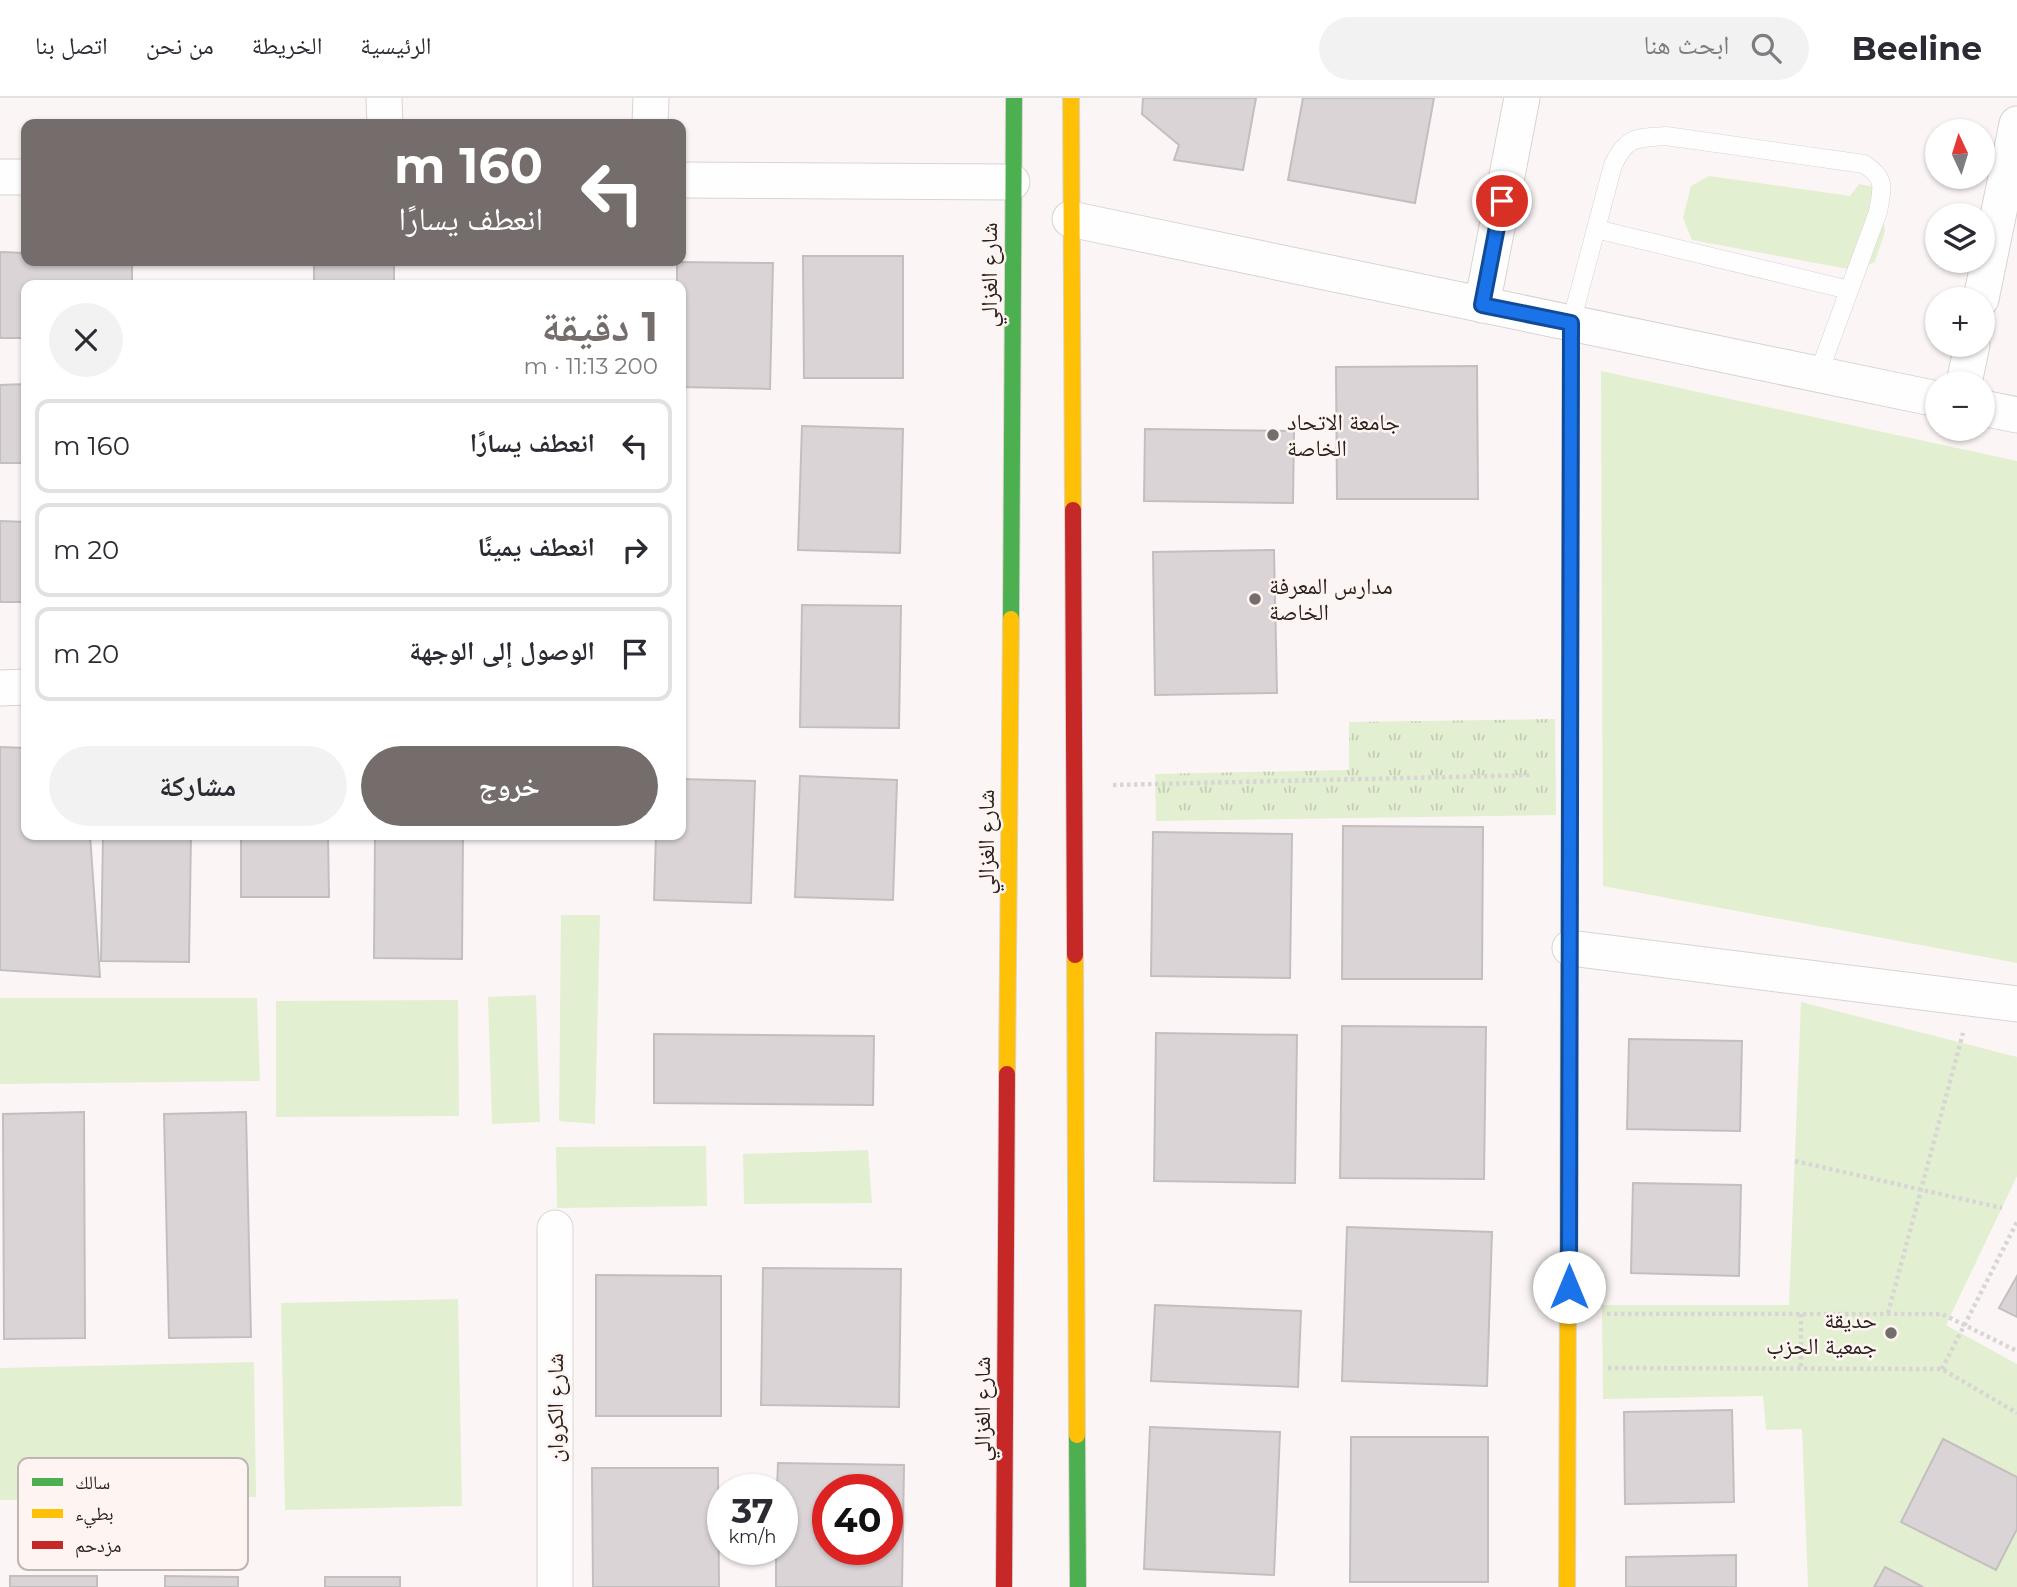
<!DOCTYPE html>
<html lang="ar">
<head>
<meta charset="utf-8">
<style>
	body { margin:0; font-family:Montserrat,"Noto Naskh Arabic",sans-serif; background:#f2f2f3; color:#2b2b33; direction:rtl; height:100vh; display:flex; flex-direction:column; font-size:26px; white-space:nowrap }
	* { box-sizing:border-box; margin:0 }
	p { font-size:23px; color:#7c7c81 }
	.icon { flex:none; width:38px; height:38px; fill:none; stroke:currentColor; stroke-width:2; stroke-linecap:round; stroke-linejoin:round }
	.map { position:relative; flex:1; overflow:hidden; direction:ltr }
	.drawer { position:absolute; left:21px; top:182px; width:665px; height:560px; display:flex; flex-direction:column; background:#fff; border-radius:14px; box-shadow:0 2px 5px #0004; direction:rtl }
	.drawer>* { flex:none }
	.top-card { position:absolute; left:21px; top:21px; width:665px; height:147px; border-radius:14px; box-shadow:0 2px 5px #0004; direction:rtl; background:#746d6b; color:#fff; overflow:hidden }
	.needle { width:46px; rotate:356deg }
	.fabs { position:absolute; left:1925px; top:21px; display:grid; gap:14px }
	.fabs a { display:grid; place-items:center; width:70px; height:70px; border-radius:50%; background:#fff; box-shadow:0 2px 5px #0004; font-size:35px }
	.speed { position:absolute; left:707px; top:1376px; display:flex; gap:14px; font-size:35px; font-weight:700; text-align:center }
	.speed>* { display:grid; place-content:center; width:91px; height:91px; border-radius:50%; background:#fff; box-shadow:0 2px 5px #0004; line-height:1 }
	.speed small { font-size:18px; font-weight:400 }
	.speed .limit { border:10px solid #d22; background:#fff; color:#111 }
	.pin { position:absolute; display:grid; place-items:center; width:60px; height:60px; color:#fff; margin:-30px; border:4px solid #fff; border-radius:50%; box-shadow:0 2px 7px #0007 }
	.me { position:absolute; width:77px; margin:-38px; rotate:0deg; stroke-linejoin:round; filter:drop-shadow(0 0 5px #0008) }
	.turn { display:flex; align-items:center; gap:24px; height:147px; padding:0 28px; font-size:32px }
	.turn .icon { width:91px; height:91px; stroke-width:2.5 }
	.turn b { display:block; font-size:49px; line-height:60px }
	.round { display:grid; place-items:center; flex:none; width:74px; height:74px; border-radius:37px; background:#f2f2f3 }
	.overview { display:flex; align-items:center; justify-content:space-between; height:119px; padding:0 28px }
	h1 { font-size:42px; font-weight:700; line-height:52px; color:#746d6b }
	.cta { display:flex; gap:14px; margin-top:auto; padding:14px 28px }
	.cta a { flex:1; height:80px; border-radius:42px; background:#746d6b; color:#fff; font-size:28px; font-weight:700; line-height:80px; text-align:center }
	.cta a+a { background:#f2f2f3; color:#2b2b33 }
	ul { padding:0; list-style:none }
	li { display:flex; align-items:center; gap:21px; height:94px; margin:0 14px 10px; padding:0 14px; border:4px solid #e1e1e2; border-radius:14px }
	li div { flex:1 }
	li b { display:block; font-size:26px }
	li em { font-style:normal }
	header { display:flex; align-items:center; gap:42px; box-sizing:border-box; height:98px; padding:0 35px; background:#fff; border-bottom:2px solid #e1e1e2 }
	header strong { font-size:33px }
	nav { display:flex; gap:38px; margin-inline-start:auto; font-size:24px }
	.search { width:490px; height:63px; background:#f2f2f3; display:flex; align-items:center; gap:18px; box-sizing:border-box; padding:0 24px; border-radius:38px; color:#7c7c81; font-size:26px }
	.map>svg:first-child { display:block }
	.green { fill:#e3efd1 }
	.park { fill:url(#park-tufts) }
	.building { fill:#dad4d6; stroke:#c3bec0; stroke-width:2; fill-rule:evenodd }
	.lines { fill:none; stroke-linecap:round; stroke-linejoin:round }
	.lane-casing { stroke:#d9d3d1; stroke-width:19 }
	.street-casing { stroke:#d9d3d1; stroke-width:37 }
	.fast-casing { stroke:#d9d3d1; stroke-width:18 }
	.slow-casing { stroke:#d9d3d1; stroke-width:18 }
	.jam-casing { stroke:#d9d3d1; stroke-width:18 }
	.path { stroke:#d8d6d4; stroke-width:4.5; stroke-dasharray:3.5 3.5; stroke-linecap:butt }
	.lane { stroke:#fefefe; stroke-width:18 }
	.street { stroke:#fefefe; stroke-width:35 }
	.fast { stroke:#4caf50; stroke-width:16 }
	.slow { stroke:#ffc107; stroke-width:16 }
	.jam { stroke:#c62828; stroke-width:16 }
	.route-casing { stroke:#114b97; stroke-width:18 }
	.route { stroke:#1a73e8; stroke-width:12 }
	.poi-dot { fill:#746d6b; stroke:#fef5f2; stroke-width:2.5 }
	.labels { text-anchor:middle; dominant-baseline:central; stroke-width:5; stroke-linejoin:round; paint-order:stroke }
	.street-label { font-size:23px; fill:#2b2320; stroke:#fef5f2 }
	.poi-label { font-size:23px; fill:#2b2320; stroke:#fef5f2; text-anchor:start }
	.key { fill:#fef5f2; stroke:#bfb6b3; stroke-width:2 }
	.key-label { font-size:19px; fill:#2b2320 }
</style>
</head>
<body>
<header>
<strong>Beeline</strong>
<div class="search"><svg class="icon" aria-label="search" viewBox="0 0 24 24"><circle cx="10" cy="10" r="6"/><path d="M15 15l6 6"/></svg>ابحث هنا</div>
<nav><a>الرئيسية</a><a>الخريطة</a><a>من نحن</a><a>اتصل بنا</a></nav>
</header>
<div class="map">
<svg width="2017" height="1489" viewBox="0 0 2017 1489">
	<defs>
		<pattern id="park-tufts" width="24" height="20" patternUnits="userSpaceOnUse" patternTransform="scale(1.75)"><rect width="24" height="20" fill="#e3efd1"/><path d="M3 7l-1-3M5 7V3M7 7l1-3M15 17l-1-3M17 17v-4M19 17l1-3" fill="none" stroke="#c3cdb3"/></pattern>
	</defs>
	<rect width="100%" height="100%" fill="#fbf6f5"/>
	<path class="green" d="M1709 78 1850 98 1859 86 1874 89 1880 96 1885 133 1875 164 1853 172 1692 142 1683 120 1691 88Z
		M1601 273 2017 363V865L1603 788Z
		M561 817H600L595 1026 559 1023Z
		M536 897 540 1024 492 1026 488 899Z
		M0 900H257L260 983 0 986Z
		M458 902 459 1018 276 1019V903Z
		M1801 904 2017 959V1078L1946 1227 2017 1266V1489H1808L1802 1331 1766 1332 1763 1298 1603 1301 1602 1207H1789Z
		M706 1048 707 1108 557 1110 556 1049Z
		M868 1052 872 1105 744 1106 743 1056Z
		M458 1201 462 1408 285 1412 281 1205Z
		M254 1264 256 1399 0 1402V1270Z"/>
	<path class="park" d="M1555 621 1556 717 1156 723 1155 676 1349 672V624Z"/>
	<path class="building" d="M1143 0H1256L1243 72 1174 62 1179 47 1142 16Z
		M1303 0H1434L1415 105 1288 82Z
		M0 154 26 155V163H132V187H26V240H0Z
		M803 158H903V280H804Z
		M314 163H394V187H314Z
		M677 164 773 165 770 291 681 289V187H677Z
		M1477 268 1478 401H1337L1336 269Z
		M26 286V365H0V287Z
		M802 328 903 331 900 455 798 452Z
		M1145 331 1294 333 1293 405 1144 403Z
		M0 423 26 424V504H0Z
		M1274 452 1277 595 1155 597 1153 454Z
		M802 507 901 508 899 630 800 629Z
		M0 649 26 650V737H90L100 879 0 872Z
		M800 678 897 682 893 802 795 799Z
		M681 681 755 683 751 805 654 802 656 737H681Z
		M1343 728 1483 729 1482 881H1342Z
		M1153 734 1292 736 1290 880 1151 878Z
		M103 737H191L189 864 101 863Z
		M241 737H328L329 799H241Z
		M375 737H463L462 861 374 860Z
		M1342 928 1486 929 1484 1081 1340 1080Z
		M1156 935 1297 937 1295 1085 1154 1083Z
		M654 936 874 938 873 1007 654 1005Z
		M1629 941 1742 943 1740 1033 1627 1031Z
		M84 1014 85 1240 4 1241 3 1016Z
		M246 1014 251 1239 169 1240 164 1016Z
		M1633 1085 1741 1087 1739 1178 1631 1175Z
		M1347 1129 1492 1134 1487 1288 1342 1283Z
		M763 1170 901 1171 899 1309 761 1307Z
		M596 1177 721 1178V1318H596Z
		M2017 1178V1219L1999 1210Z
		M1155 1207 1301 1213 1298 1289 1151 1283Z
		M1732 1312 1734 1404 1625 1406 1624 1314Z
		M1150 1329 1280 1334 1274 1477 1144 1471Z
		M1351 1339H1488V1484H1350Z
		M1943 1341 2017 1379V1431L1996 1472 1901 1424Z
		M778 1365 904 1367 902 1489H776V1451H782V1391H777ZM828 1391H887V1451H828Z
		M592 1370H718L719 1489H593Z
		M1736 1457V1489H1626V1459Z
		M1885 1469 1923 1489H1874Z
		M10 1478H97V1489H10Z
		M165 1478 238 1479V1489H165Z
		M325 1479H400V1489H325Z"/>
	<g class="lines">
		<defs>
			<path id="lane" d="M1596 131 1849 192
				M1571 225 1613 67C1627 38 1636 40 1666 38L1864 66C1887 81 1882 89 1878 114L1818 277"/>
			<path id="street" d="M384 0 385 26
				M650 26 651 0
				M0 79H26
				M681 82 1012 84
				M1070 121 1937 301
				M1981 201 2017 26
				M1482 207 1522 0
				M1964 285 1972 247
				M1983 310 2017 317
				M0 590 26 589
				M1570 850 2017 906
				M555 1130V1489"/>
			<path id="fast" d="M1011 521 1014 0
				M1569 879 1570 552
				M1077 1337 1078 1489"/>
			<path id="slow" d="M1071 0 1073 412
				M1075 857 1077 1337
				M1007 976 1011 521
				M1567 1489 1569 879"/>
			<path id="jam" d="M1073 412 1075 857
				M1570 552 1571 225
				M1004 1489 1007 976"/>
		</defs>
		<use href="#lane" class="lane-casing"/>
		<use href="#street" class="street-casing"/>
		<use href="#fast" class="fast-casing"/>
		<use href="#slow" class="slow-casing"/>
		<use href="#jam" class="jam-casing"/>
		<path class="path" d="M1113 687 1531 677
			M1795 1063 2002 1110
			M1888 1215 1963 935
			M1607 1216H1942L2017 1253
			M1801 1216V1270
			M1608 1270 1942 1271 2017 1315
			M1942 1271 2017 1124"/>
		<use href="#lane" class="lane"/>
		<use href="#street" class="street"/>
		<use href="#fast" class="fast"/>
		<use href="#slow" class="slow"/>
		<use href="#jam" class="jam"/>
	</g>
	<g class="lines">
		<defs>
			<path id="route" d="M1502 103 1482 207 1571 225 1569 1189"/>
		</defs>
		<use href="#route" class="route-casing"/>
		<use href="#route" class="route"/>
	</g>
	<g class="poi-dot">
		<circle cx="1273" cy="337" r="7"/>
		<circle cx="1255" cy="501" r="7"/>
		<circle cx="1891" cy="1235" r="7"/>
	</g>
	<g class="labels">
		<g class="street-label">
			<text transform="translate(989 177) rotate(-90)">شارع الغزالي</text>
			<text transform="translate(986 744) rotate(-90)">شارع الغزالي</text>
			<text transform="translate(555 1310) rotate(-90)">شارع الكروان</text>
			<text transform="translate(982 1311) rotate(-90)">شارع الغزالي</text>
		</g>
		<g class="poi-label">
			<text x="1287" y="324">جامعة الاتحاد<tspan x="1287" dy="26">الخاصة</tspan></text>
			<text x="1269" y="488">مدارس المعرفة<tspan x="1269" dy="26">الخاصة</tspan></text>
			<text x="1877" y="1222" text-anchor="end">حديقة<tspan x="1877" dy="26">جمعية الحزب</tspan></text>
		</g>
	</g>
	<rect x="18" y="1360" width="230" height="112" rx="10" class="key"/>
	<rect x="32" y="1380" width="31" height="8" fill="#4caf50"/>
	<rect x="32" y="1411" width="31" height="9" fill="#ffc107"/>
	<rect x="32" y="1443" width="31" height="8" fill="#c62828"/>
	<g class="key-label">
		<text x="75" y="1391">سالك</text>
		<text x="75" y="1422">بطيء</text>
		<text x="75" y="1454">مزدحم</text>
	</g>
</svg>
<div class="fabs">
<a><svg class="needle" viewBox="-14 -14 28 28"><path d="M0-13l5 13h-10z" fill="#e53935"/><path d="M0 13l5-13h-10z" fill="#7c7c81"/></svg></a>
<a><svg class="icon" aria-label="layers" viewBox="0 0 24 24"><path d="M12 4l9 5-9 5-9-5zM3 14l9 5 9-5"/></svg></a>
<a>+</a>
<a>−</a>
</div>
<div class="speed"><div>37<small>km/h</small></div><div class="limit">40</div></div>
<div class="pin" style="left:1502px;top:103px;background:#d93025"><svg class="icon" aria-label="arrive" viewBox="0 0 24 24"><path d="M6 21V4h12l-3 4 3 4H6"/></svg></div>
<svg class="me" style="left:1569px;top:1189px" viewBox="-20 -20 40 40"><circle r="19" fill="#fff"/><path d="M0-13L10 11 0 6-10 11z" fill="#1a73e8"/></svg>
<div class="top-card">
<div class="turn"><svg class="icon" aria-label="left" viewBox="0 0 24 24"><path d="M17 20v-9H6M10 6l-5 5 5 5"/></svg><div><b>160 m</b>انعطف يسارًا</div></div>
</div>
<section class="drawer">
<div class="overview"><div><h1>1 دقيقة</h1><p>200 m · 11:13</p></div><a class="round"><svg class="icon" aria-label="close" viewBox="0 0 24 24"><path d="M6 6l12 12M18 6L6 18"/></svg></a></div>
<ul>
<li><svg class="icon" aria-label="left" viewBox="0 0 24 24"><path d="M17 20v-9H6M10 6l-5 5 5 5"/></svg><div><b>انعطف يسارًا</b></div><em>160 m</em></li>
<li><svg class="icon" aria-label="right" viewBox="0 0 24 24"><path d="M7 20v-9h11M14 6l5 5-5 5"/></svg><div><b>انعطف يمينًا</b></div><em>20 m</em></li>
<li><svg class="icon" aria-label="arrive" viewBox="0 0 24 24"><path d="M6 21V4h12l-3 4 3 4H6"/></svg><div><b>الوصول إلى الوجهة</b></div><em>20 m</em></li>
</ul>
<div class="cta"><a>خروج</a><a>مشاركة</a></div>
</section>
</div>
</body>
</html>
